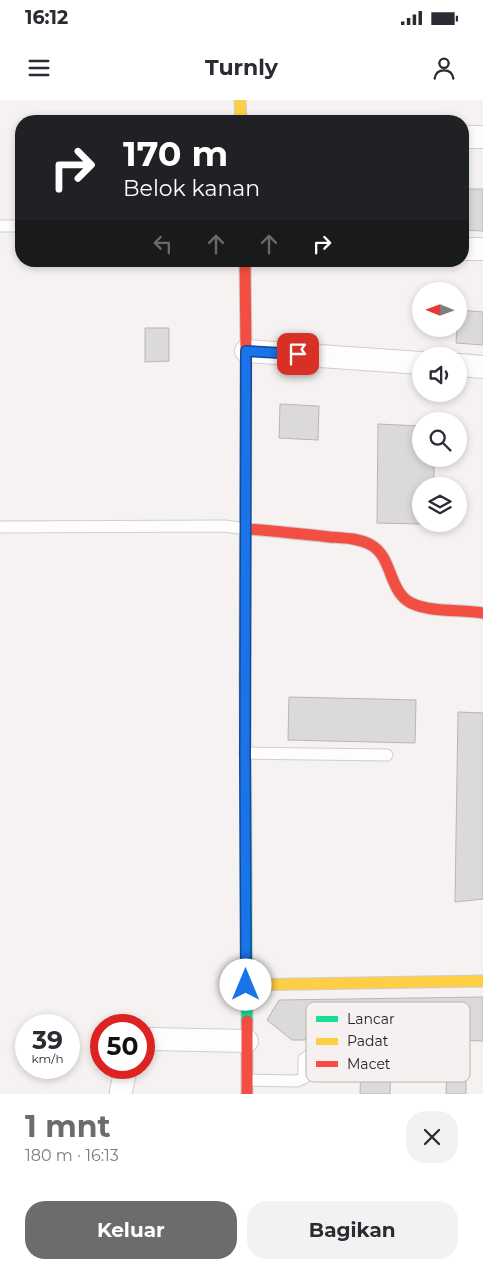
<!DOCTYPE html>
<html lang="id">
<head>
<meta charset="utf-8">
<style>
	body { margin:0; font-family:Montserrat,sans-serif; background:#f2f2f3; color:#2b2b33; height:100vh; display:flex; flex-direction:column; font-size:19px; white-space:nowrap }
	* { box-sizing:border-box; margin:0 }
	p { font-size:16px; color:#7c7c81 }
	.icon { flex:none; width:28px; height:28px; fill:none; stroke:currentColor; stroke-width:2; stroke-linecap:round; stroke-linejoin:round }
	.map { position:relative; height:994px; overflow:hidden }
	.side { display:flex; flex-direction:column; background:#fff; flex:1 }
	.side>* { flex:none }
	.banner { position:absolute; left:15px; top:15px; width:454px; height:152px; border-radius:20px; box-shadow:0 2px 8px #0003; background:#202124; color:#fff; overflow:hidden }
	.needle { width:32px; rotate:271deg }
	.controls { position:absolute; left:412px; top:182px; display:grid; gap:10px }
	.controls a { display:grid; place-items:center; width:55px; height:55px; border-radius:50%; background:#fff; box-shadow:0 2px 8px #0003; font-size:25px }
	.speed { position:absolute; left:15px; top:914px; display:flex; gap:10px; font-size:25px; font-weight:700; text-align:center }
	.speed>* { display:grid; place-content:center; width:65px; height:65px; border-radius:50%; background:#fff; box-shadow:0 2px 8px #0003; line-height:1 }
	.speed small { font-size:12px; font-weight:400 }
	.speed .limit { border:8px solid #d22; background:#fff; color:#111 }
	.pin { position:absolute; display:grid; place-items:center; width:42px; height:42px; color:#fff; margin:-21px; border-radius:10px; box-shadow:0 2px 8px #0006 }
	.me { position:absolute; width:55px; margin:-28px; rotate:0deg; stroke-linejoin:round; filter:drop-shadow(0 0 4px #0008) }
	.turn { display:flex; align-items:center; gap:18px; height:105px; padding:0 25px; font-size:22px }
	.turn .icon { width:65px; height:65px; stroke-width:2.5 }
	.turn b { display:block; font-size:35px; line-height:42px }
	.lanes { display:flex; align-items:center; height:48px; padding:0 25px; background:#0003; justify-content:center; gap:25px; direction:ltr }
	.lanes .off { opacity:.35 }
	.round { display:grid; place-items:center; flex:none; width:52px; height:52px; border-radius:20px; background:#f2f2f3 }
	.overview { display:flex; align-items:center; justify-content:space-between; height:85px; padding:0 25px }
	h1 { font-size:30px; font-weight:700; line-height:38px; color:#6e6c6b }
	.primary-button { display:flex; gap:10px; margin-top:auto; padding:10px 25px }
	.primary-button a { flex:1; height:58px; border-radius:20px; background:#6e6c6b; color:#fff; font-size:20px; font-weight:700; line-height:58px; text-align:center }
	.primary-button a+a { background:#f2f2f3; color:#2b2b33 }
	.status { display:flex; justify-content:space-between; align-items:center; height:35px; padding:0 25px; background:#fff; direction:ltr }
	.status svg { height:14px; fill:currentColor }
	header { display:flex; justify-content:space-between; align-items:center; height:65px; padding:0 25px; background:#fff; font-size:22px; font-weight:700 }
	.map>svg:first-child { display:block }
	.building { fill:#dbd9d9; stroke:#b7b6b5 }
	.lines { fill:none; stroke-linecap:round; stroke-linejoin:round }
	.lane-casing { stroke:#d0cecd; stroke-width:13 }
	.street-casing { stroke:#d0cecd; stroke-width:24 }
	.fast-casing { stroke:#d0cecd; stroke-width:13 }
	.slow-casing { stroke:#d0cecd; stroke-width:13 }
	.jam-casing { stroke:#d0cecd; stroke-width:13 }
	.lane { stroke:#fefdfd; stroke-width:11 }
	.street { stroke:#fefdfd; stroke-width:22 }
	.fast { stroke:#16e098; stroke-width:11 }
	.slow { stroke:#ffcf43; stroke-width:11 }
	.jam { stroke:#f24e42; stroke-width:11 }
	.route-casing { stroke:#114b97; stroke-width:12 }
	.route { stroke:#1a73e8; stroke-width:9 }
	.key { fill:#f6f1f0; stroke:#b7b4b2; stroke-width:1 }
	.key-label { font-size:14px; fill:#252423 }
</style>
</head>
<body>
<div class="status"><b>16:12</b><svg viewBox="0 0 49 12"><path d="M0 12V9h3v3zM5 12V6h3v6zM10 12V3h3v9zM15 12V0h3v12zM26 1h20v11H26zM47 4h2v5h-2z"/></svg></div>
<header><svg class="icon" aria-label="menu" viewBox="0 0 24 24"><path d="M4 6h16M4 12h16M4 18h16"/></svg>Turnly<svg class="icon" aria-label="person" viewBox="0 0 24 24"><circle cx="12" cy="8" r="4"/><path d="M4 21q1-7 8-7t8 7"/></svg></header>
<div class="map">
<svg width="483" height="994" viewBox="0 0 483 994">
	<rect width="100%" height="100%" fill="#f5f2f1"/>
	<path class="building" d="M462 89H483V131L462 130Z
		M459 210 483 212V245L456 243 457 229H459Z
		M145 228H169V261L145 262Z
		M280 304 319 306 318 340 279 338Z
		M378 324 421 326V359H434V386H421V424L377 423Z
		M289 597 416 600 415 643 288 640Z
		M458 612 483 613V799L455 802Z
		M483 897V941L449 940V928H392L390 994H360L362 935 307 936 305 940H292L267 920 279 900Z
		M447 973H466V994H446Z"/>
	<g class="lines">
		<defs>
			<path id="lane" d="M0 126H21
				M0 427 225 426 246 429
				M245 653 387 655
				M247 980 297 981 304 978V959L308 956 334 955"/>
			<path id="street" d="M467 37H483
				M464 149H483
				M246 251 421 263
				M459 265 483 267
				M144 940 151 939 247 941
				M121 991 126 968"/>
			<path id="fast" d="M245 580 247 921"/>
			<path id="slow" d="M240 0 241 21
				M246 885 483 881"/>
			<path id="jam" d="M245 161 246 251 245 580
				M246 429C274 431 302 434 330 437 343 438 359 438 371 445 393 457 388 491 411 503 432 513 461 509 483 513
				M247 921V994"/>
		</defs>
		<use href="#lane" class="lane-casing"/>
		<use href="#street" class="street-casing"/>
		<use href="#fast" class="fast-casing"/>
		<use href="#slow" class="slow-casing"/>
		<use href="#jam" class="jam-casing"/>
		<use href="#lane" class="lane"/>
		<use href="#street" class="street"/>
		<use href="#fast" class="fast"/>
		<use href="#slow" class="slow"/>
		<use href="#jam" class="jam"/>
	</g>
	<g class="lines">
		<defs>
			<path id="route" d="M246 885 245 653 246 251 298 254"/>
		</defs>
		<use href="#route" class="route-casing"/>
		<use href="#route" class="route"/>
	</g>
	<rect x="306" y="902" width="164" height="80" rx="8" class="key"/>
	<rect x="316" y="916" width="22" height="6" fill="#16e098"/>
	<rect x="316" y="938" width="22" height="7" fill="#ffcf43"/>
	<rect x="316" y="961" width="22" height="6" fill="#f24e42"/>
	<g class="key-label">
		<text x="347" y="924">Lancar</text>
		<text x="347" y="946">Padat</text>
		<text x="347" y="969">Macet</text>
	</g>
</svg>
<div class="controls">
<a><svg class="needle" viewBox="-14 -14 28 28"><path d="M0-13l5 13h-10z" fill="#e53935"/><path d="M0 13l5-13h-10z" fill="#7c7c81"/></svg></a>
<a><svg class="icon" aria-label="sound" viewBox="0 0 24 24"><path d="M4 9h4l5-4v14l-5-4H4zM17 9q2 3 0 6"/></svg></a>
<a><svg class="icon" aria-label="search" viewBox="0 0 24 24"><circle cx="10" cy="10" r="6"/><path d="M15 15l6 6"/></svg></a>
<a><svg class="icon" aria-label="layers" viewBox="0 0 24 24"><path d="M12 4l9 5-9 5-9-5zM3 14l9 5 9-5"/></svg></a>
</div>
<div class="speed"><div>39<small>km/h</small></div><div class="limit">50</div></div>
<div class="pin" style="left:298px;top:254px;background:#d93025"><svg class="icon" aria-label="arrive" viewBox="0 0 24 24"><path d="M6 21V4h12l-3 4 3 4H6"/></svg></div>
<svg class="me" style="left:246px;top:885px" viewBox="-20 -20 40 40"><circle r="19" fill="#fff"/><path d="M0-13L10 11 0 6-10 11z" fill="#1a73e8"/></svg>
<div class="banner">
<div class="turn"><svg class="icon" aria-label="right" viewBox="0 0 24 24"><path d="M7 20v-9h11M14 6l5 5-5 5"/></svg><div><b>170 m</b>Belok kanan</div></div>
<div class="lanes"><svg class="icon off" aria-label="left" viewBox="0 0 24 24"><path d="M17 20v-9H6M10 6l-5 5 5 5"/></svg><svg class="icon off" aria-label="ahead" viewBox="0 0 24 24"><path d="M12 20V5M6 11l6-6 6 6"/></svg><svg class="icon off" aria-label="ahead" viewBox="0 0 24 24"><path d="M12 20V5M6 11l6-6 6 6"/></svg><svg class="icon" aria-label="right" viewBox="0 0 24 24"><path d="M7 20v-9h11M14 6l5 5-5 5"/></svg></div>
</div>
</div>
<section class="side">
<div class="overview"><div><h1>1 mnt</h1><p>180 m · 16:13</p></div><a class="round"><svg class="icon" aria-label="close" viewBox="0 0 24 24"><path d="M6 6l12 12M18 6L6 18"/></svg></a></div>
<div class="primary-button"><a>Keluar</a><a>Bagikan</a></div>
</section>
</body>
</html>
